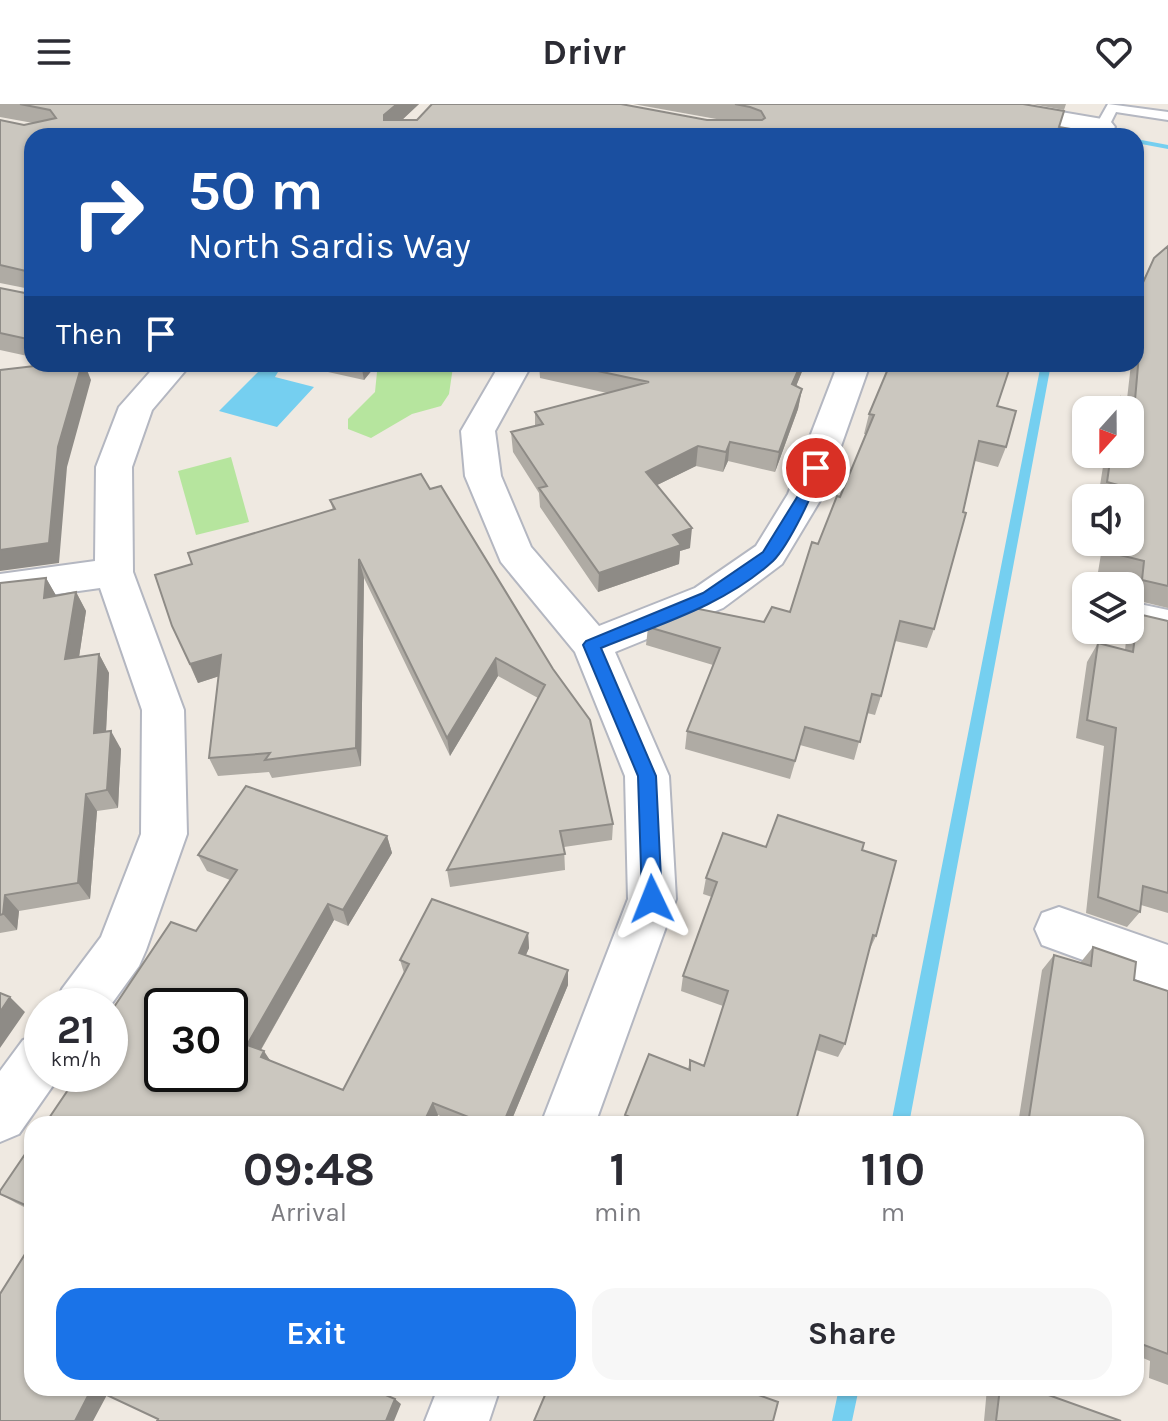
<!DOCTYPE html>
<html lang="en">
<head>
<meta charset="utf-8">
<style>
	body { margin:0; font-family:Karla,sans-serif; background:#f7f7f7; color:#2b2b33; height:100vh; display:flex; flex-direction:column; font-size:30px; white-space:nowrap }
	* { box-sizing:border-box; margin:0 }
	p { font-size:26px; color:#7c7c81 }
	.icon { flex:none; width:44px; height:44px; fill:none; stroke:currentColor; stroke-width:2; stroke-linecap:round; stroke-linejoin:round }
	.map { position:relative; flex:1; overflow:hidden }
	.panel { position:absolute; left:24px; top:1012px; width:1120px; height:280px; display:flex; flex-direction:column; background:#fff; border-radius:24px; box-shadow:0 2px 6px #0004 }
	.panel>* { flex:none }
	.guide { position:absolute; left:24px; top:24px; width:1120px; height:244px; border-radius:24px; box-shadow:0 2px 6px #0004; background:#1a4fa0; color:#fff; overflow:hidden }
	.needle { width:52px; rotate:201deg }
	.fabs { position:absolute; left:1072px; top:292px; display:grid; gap:16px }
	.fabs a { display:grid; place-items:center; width:72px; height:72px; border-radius:16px; background:#fff; box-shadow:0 2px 6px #0004; font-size:40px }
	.speed { position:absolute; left:24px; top:884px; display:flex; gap:16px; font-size:40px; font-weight:700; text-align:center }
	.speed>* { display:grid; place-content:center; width:104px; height:104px; border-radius:50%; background:#fff; box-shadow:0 2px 6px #0004; line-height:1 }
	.speed small { font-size:20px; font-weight:400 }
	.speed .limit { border:4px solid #111; border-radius:12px; background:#fff; color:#111 }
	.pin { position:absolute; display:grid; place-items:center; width:68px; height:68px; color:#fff; margin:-34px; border:4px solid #fff; border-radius:50%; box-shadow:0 2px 8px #0007 }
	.me { position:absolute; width:88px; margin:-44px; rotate:358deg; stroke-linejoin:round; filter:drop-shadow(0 0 6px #0008) }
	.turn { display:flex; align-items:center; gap:28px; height:168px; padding:0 32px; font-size:36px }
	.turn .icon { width:104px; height:104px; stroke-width:2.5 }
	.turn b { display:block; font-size:56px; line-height:68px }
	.then { display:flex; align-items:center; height:76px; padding:0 32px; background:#0003; gap:16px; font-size:30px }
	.eta { display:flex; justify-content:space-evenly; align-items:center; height:136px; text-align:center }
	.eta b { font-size:48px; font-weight:700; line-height:56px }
	.button { display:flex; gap:16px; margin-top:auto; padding:16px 32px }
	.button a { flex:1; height:92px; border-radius:24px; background:#1a73e8; color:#fff; font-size:32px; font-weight:700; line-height:92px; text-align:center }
	.button a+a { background:#f7f7f7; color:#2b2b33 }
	header { display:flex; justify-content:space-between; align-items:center; height:104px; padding:0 32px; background:#fff; font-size:36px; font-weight:700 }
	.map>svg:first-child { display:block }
	.green { fill:#b6e59e }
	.water { fill:#75cff0 }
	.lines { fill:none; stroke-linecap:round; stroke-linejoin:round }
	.stream { fill:#75cff0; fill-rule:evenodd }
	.service-casing { stroke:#b4b7c1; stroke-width:4 }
	.minor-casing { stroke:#b4b7c1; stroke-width:4 }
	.service { fill:#fff; fill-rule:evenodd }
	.minor { fill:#fff; fill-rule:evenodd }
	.wall { fill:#afaba4 }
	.shaded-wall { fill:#8e8b86 }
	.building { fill:#cbc7bf; stroke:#8e8b86; stroke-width:2; fill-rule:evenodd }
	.route { fill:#1a73e8; stroke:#114b97; stroke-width:2 }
</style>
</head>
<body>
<header><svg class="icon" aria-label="menu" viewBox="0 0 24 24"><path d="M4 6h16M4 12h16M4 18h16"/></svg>Drivr<svg class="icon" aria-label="heart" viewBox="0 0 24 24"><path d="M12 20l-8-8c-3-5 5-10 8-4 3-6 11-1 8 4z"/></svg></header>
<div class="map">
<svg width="1168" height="1317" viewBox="0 0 1168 1317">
	<rect width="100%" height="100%" fill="#efe9e1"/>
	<path class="green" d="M387 260H448L453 263 449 290 441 302 412 310 371 334 348 325V315L375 288 377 268Z
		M231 353 249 418 196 431 178 367Z"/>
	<path class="water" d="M262 264 278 268 275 273 314 283 277 323 219 307Z"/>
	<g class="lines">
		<path class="stream" d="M1049 21 1103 30 1107 32H1089L1052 25H1049Z
			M1136 35 1168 41V45L1136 39Z
			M1041 260H1051L909 1020H891Z
			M839 1284H859L852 1317H832Z"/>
		<defs>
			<path id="service" d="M1108 0 1168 8V16L1116 8 1107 26H1097L1095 23Z"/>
			<path id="minor" d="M959 0H1014L1102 15 1111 18 1115 23 1111 28 1102 31 971 7 962 5Z
				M157 260H191L152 306 132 363 133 468 184 606 187 730 146 846 139 862 110 902H54L62 885 101 833 141 730 142 606 100 484 0 498V470L95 457 96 363 119 303Z
				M500 260H532L495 327 501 372 531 443 599 522 695 484 756 442 788 390 838 260H870L824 390 782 460 723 504 615 548 669 672 676 795 595 1020H541L628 795 625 672 575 548 501 458 465 372 461 327Z
				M1130 498 1168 506V536L1128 526Z
				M1059 803 1168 841V887L1042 841 1035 825 1042 809Z
				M42 928V970H61L19 1030 0 1038V967L23 936Z
				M438 1284H500L489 1317H425Z"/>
		</defs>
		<use href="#service" class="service-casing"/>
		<use href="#minor" class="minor-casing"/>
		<use href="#service" class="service"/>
		<use href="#minor" class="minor"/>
	</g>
	<path class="wall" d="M0 0H419L402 16H722L633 0H1023L1059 23 1069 32H32V253L0 246V184L25 189V184L0 179V16L24 21 33 19 0 13Z
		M1032 0H1066L1064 6Z
		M1168 142V504L1131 495 1133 476 1098 468 1103 438H1130V394H1098L1105 350H1130V306H1115L1121 293 1127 295 1131 260H1136V194Z
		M292 260H377L364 276Z
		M539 260H805L796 282 802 285 798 305 775 368 728 357 723 368 696 362 657 381 690 444 680 447 679 460 598 488 540 403 539 389 513 348 511 328 535 322V308L607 289 540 274Z
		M997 302 1006 343 998 363 975 357 934 525 927 544 895 537 881 592 875 611 867 609 854 656 800 641 790 675 685 645 687 627 713 561 646 541 648 523 764 518 790 508 866 330H864L869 310Z
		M430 385 553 565 613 720 612 736 564 743 565 766 450 783 447 766 538 594 498 572 450 652 364 474 361 662 272 674 269 668 218 672 209 654 219 572 198 579 172 522 333 406 330 396Z
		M46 474 56 492 76 488 86 507 79 553 99 550 109 569 106 627 121 645 118 704 97 707 90 795 19 807 17 826 0 829V479Z
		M1138 510 1168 517V809L1141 801 1140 808 1127 823 1086 809 1104 642 1076 634 1087 558 1098 539 1125 546 1127 528 1128 526H1130V523Z
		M387 732 392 749 348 822 334 816 261 946 271 957 343 986 404 869 400 856 528 829 529 844 526 851 568 881 510 1020H459L438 1011 433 1020H45L72 980 66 974 196 827 230 776 207 767 198 751Z
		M766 743 862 746 876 832 869 847 845 940 838 953 816 946 795 1020H624L625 1011 688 965 690 956 704 962 723 902 681 887 683 872 712 793 703 790 706 774Z
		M1093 843 1134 876 1168 887V1281L1149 1274 1150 1257 1136 1251V1020H1018L1042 866 1054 851 1080 859Z
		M32 1040V1107L16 1099 0 1090Z
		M987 1284H1029L1121 1317H984Z"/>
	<path class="shaded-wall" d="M397 0H419L387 30 384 11Z
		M82 260H93L87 266 91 276 67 363 59 459 0 467V446L58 343Z
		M361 260H377L364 276Z
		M801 260H805L789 300 792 280Z
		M802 285 798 305 775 368 779 348Z
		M730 338 728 357 723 368 726 348Z
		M698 342 696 362 645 387 646 368Z
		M692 424 690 444 680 447 679 460 598 488 599 469 673 431Z
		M359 455 364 474 361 662 356 644Z
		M46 474 57 493 44 494Z
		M76 488 86 507 76 573 65 555Z
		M99 550 109 569 105 647 94 629Z
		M221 551 229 569 198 579 190 560Z
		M496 554 498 572 450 652 447 634Z
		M111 627 121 645 118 704 107 686Z
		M86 690 97 707 90 795 78 779Z
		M387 732 392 749 348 822 343 806Z
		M5 791 19 807 17 826 3 810Z
		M328 800 334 816 256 954 247 941Z
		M528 829 529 844 520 864 519 849Z
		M568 866V881L510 1020H503Z
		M10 893 25 908 0 944V908Z
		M264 947 273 961 261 953Z
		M433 999 438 1011 433 1020H423Z
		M130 1014 135 1020H126Z
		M92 1284 108 1289 93 1317H75Z
		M395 1295 401 1300 394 1317H386Z"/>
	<path class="building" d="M20 0H397L384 11V16H417L432 0H621L707 16H762L765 14 761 7 750 3 735 0H1023L1064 7 1059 23 1071 25 1069 32H926L895 26 893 32H32V236L0 229V184L25 189 26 167 0 161V16L24 21 56 14 50 6Z
		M1168 142V482L1142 476 1144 457 1108 448 1110 438H1130V394H1116L1118 381 1107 378 1111 350H1130V306H1119L1121 293 1135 296 1142 216 1136 215V194L1154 154Z
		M52 260H82L58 343 49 439 0 446V266Z
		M565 260H801L792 280 802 285 779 348 730 338 726 348 698 342 646 368 692 424 673 431 681 441 599 469 539 384 547 382 511 328 543 320 535 308 649 278Z
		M890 260H1011L997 302 1016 307 1006 343 979 337 963 408 966 409 934 525 900 517 881 592 872 590 860 638 805 623 795 657 687 627 720 544 648 523V519L689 503 764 518 772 503 790 508 812 438 818 440 837 392 840 393 874 311 869 310Z
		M421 370 430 385 441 382 553 565 590 616 613 720 560 727 565 750 447 766 545 581 496 554 447 634 359 455 356 644 265 656 270 649 209 654 221 551 190 560 172 522 155 471 192 460 188 449 335 405 330 396Z
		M46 474 44 494 76 488 65 555 99 550 94 629 111 627 107 686 86 690 78 779 5 791 3 810 0 811V479Z
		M1138 510 1168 517V789L1143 782 1140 808 1098 793 1116 624 1087 616 1098 539 1133 548Z
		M246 682 387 732 343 806 328 800 247 941 264 947 261 953 343 986 409 860 400 856 432 795 528 829 519 849 568 866 503 1020H486L433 999 423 1020H143L130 1014 126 1020H45L74 977 66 974 69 970H110V909L171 818 196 827 237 766 198 751ZM162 902H230V970H162Z
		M778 711 864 739 862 746 896 757 876 832 873 831 845 940 820 931 795 1020H628L630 1013 625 1011 649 950 690 966V956L704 962 728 887 683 872 717 778 706 774 723 729 766 743Z
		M1093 843 1136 858 1134 876 1168 887V1250L1136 1238V1020H1028L1054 851 1091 862Z
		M0 889 10 893 0 908Z
		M32 1040V1104L0 1090V1087Z
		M32 1139V1284H370L395 1295 386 1317H157L158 1315 92 1284 75 1317H0V1190Z
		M548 1284H739L778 1298 773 1317H534Z
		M1000 1284H1029L1121 1317H996Z"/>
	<path class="route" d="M816 359 823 364C814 387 790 440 773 457 725 501 660 520 601 544L656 672 662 795 659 801 652 804 645 801 642 795 638 672 583 541 586 537 703 489 763 448 799 390 808 364Z"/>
</svg>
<div class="fabs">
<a><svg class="needle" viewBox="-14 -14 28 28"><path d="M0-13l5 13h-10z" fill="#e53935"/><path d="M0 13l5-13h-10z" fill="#7c7c81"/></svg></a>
<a><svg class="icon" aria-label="sound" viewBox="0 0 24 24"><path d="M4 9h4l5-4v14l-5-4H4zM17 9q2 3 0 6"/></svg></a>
<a><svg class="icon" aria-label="layers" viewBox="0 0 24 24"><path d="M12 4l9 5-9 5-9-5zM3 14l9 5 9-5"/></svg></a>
</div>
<div class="speed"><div>21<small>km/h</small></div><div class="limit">30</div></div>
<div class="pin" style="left:816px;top:364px;background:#d93025"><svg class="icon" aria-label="arrive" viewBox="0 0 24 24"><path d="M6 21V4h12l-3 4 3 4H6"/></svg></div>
<svg class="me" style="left:652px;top:795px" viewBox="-20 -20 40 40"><path d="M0-17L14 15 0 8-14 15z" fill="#1a73e8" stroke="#fff" stroke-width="4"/></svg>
<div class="guide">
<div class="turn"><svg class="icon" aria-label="right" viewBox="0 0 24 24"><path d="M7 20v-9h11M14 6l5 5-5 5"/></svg><div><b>50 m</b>North Sardis Way</div></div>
<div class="then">Then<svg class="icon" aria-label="arrive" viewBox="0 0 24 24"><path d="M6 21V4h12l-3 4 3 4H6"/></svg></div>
</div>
<section class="panel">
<div class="eta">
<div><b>09:48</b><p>Arrival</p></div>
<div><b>1</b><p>min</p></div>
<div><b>110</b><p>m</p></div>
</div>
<div class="button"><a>Exit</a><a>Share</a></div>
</section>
</div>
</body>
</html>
